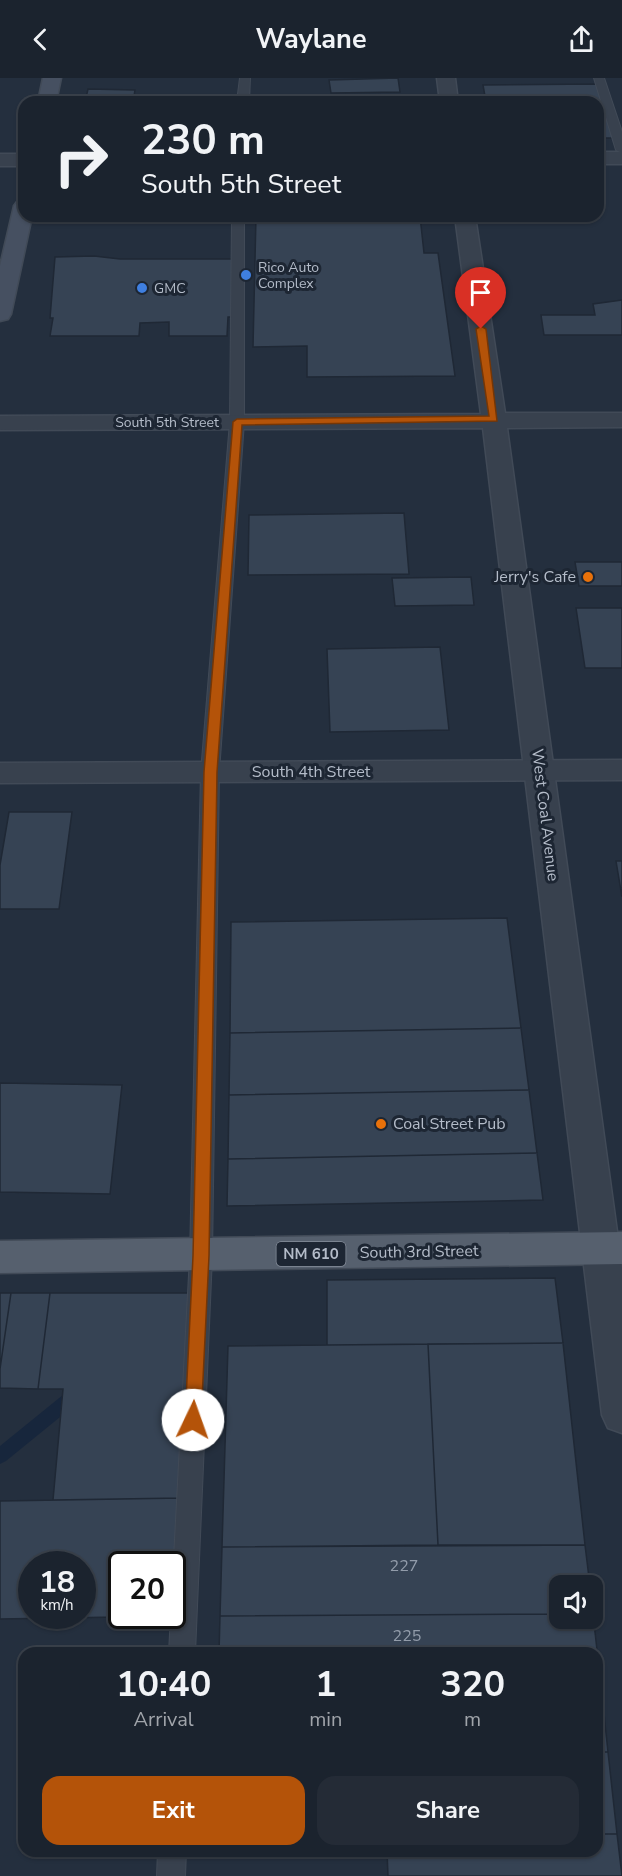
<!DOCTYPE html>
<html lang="en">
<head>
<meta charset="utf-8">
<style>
	body { margin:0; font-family:"Nunito Sans",sans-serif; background:#242b36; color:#f1f3f6; height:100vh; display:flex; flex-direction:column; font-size:22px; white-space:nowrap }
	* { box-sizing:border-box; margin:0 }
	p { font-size:20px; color:#a0a4aa }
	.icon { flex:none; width:33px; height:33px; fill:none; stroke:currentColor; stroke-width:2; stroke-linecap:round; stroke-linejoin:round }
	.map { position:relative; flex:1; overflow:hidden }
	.side { position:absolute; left:18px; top:1569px; width:585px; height:210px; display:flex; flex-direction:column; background:#1b232e; border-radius:18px; box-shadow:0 2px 4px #0004,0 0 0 2px #39404a }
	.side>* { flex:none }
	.banner { position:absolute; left:18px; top:18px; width:586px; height:126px; border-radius:18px; box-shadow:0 2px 4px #0004,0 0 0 2px #39404a; background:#1b232e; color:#f1f3f6; overflow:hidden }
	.buttons { position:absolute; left:549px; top:1497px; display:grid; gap:12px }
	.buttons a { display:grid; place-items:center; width:54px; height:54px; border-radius:12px; background:#1b232e; box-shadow:0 2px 4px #0004,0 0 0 2px #39404a; font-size:30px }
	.speed { position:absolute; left:18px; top:1473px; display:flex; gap:12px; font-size:30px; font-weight:700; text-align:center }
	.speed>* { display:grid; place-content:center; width:78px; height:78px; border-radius:50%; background:#1b232e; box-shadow:0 2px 4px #0004,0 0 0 2px #39404a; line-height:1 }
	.speed small { font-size:15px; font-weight:400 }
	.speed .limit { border:3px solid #111; border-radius:9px; background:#fff; color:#111 }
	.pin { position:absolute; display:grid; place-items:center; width:51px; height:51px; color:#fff; margin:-62px -26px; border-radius:50% 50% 50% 0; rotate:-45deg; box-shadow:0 0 6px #0007 }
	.pin .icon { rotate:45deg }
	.me { position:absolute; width:66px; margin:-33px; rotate:3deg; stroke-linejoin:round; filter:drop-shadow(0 0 4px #0008) }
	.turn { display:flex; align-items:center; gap:21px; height:126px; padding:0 24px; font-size:27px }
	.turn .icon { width:78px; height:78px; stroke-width:2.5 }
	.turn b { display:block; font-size:42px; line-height:51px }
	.eta { display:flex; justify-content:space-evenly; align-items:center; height:102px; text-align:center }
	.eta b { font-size:36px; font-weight:700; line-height:42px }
	.action { display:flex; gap:12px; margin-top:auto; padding:12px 24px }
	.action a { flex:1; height:69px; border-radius:18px; background:#b45309; color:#fff; font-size:24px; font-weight:700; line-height:69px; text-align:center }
	.action a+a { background:#242b36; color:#f1f3f6 }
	header { display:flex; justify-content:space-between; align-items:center; height:78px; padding:0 24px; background:#1b232e; font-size:27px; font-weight:700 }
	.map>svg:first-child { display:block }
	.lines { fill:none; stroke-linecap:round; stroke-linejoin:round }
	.stream { fill:#17263c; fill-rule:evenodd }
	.building { fill:#364354; stroke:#1f2835; stroke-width:1.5; fill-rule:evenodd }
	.service-casing { stroke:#414a57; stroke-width:2 }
	.minor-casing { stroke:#414a57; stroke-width:3 }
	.tertiary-casing { stroke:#414a57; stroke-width:3 }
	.secondary-casing { stroke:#414a57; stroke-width:3 }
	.primary-casing { stroke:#414a57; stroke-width:3 }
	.service { fill:#38414e; fill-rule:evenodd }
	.minor { fill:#38414e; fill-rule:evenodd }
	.tertiary { fill:#38414e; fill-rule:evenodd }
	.secondary { fill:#465061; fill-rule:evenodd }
	.primary { fill:#56606e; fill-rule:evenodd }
	.route { fill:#b45309; stroke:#753606; stroke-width:1.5 }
	.shop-dot { fill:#3f7fe0; stroke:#1d2633; stroke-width:2 }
	.food-dot { fill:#e8710a; stroke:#1d2633; stroke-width:2 }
	.labels { text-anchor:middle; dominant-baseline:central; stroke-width:6; stroke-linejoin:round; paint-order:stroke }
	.far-poi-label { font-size:14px; fill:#b4bcc9; stroke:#1d2633; text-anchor:start }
	.far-street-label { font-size:14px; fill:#b4bcc9; stroke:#1d2633 }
	.shield { fill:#1d2633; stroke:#878f9c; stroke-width:1.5 }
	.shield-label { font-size:15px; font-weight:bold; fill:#b4bcc9 }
	.poi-label { font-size:16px; fill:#b4bcc9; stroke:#1d2633; text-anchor:end }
	.street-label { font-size:16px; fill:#b4bcc9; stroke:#1d2633 }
	.near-number-label { font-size:16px; fill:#929caa }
</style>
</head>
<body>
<header><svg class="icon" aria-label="back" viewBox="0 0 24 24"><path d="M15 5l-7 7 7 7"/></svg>Waylane<svg class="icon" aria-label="share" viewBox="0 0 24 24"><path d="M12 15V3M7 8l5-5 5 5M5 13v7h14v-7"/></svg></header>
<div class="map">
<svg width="622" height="1798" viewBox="0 0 622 1798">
	<rect width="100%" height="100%" fill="#242f3e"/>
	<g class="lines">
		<path class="stream" d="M75 1310 81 1312 83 1317 81 1322 6 1383 0 1386V1368L69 1312Z"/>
	</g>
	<path class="building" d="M398 0 400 14 331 15 329 2Z
		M600 6 615 60H598V24H486L483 7Z
		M88 11 135 12 133 24H85Z
		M256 138H420L424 175H438L455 298 307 299V268L253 269Z
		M94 178 120 181H233L232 239H228L227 258H169V244L140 245 139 258H50L53 240H50L55 179Z
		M622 222V257H544L541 237H595L593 226Z
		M404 435 409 496 248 497 249 437Z
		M575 484H622V508H579Z
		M471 499 474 527 395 528 392 500Z
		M576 530H622V590H585Z
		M440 569 449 652 330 654 327 571Z
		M9 734H72L59 831H0V787Z
		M616 783H622V819Z
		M507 840 521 950 230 955 231 844Z
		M521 950 529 1012 229 1017 230 955Z
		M0 1005 122 1007 110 1116 0 1114Z
		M529 1012 537 1075 228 1081 229 1017Z
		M537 1075 543 1122 227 1128 228 1081Z
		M555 1200 563 1265 327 1267V1202Z
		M0 1215H11L0 1291Z
		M11 1215H50L38 1311 0 1310V1291Z
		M50 1215H190L182 1420 53 1422 63 1311H38Z
		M563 1265 585 1467H438L428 1266Z
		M428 1266 438 1467 222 1469 228 1268Z
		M182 1420 178 1538 0 1541V1423ZM32 1486H82V1538H32ZM122 1486H172V1538H122Z
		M585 1467 590 1508H560V1536L220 1538 222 1469Z
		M560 1536V1540H592L593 1536 601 1608H597V1575H219L220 1538Z
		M597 1608H601L608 1674H597Z
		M597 1674H608L617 1756H597Z
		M597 1756H617L622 1798H388L387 1773H597Z"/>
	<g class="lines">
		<defs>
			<path id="service" d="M240 0H250L249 24H237Z
				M594 0H604L622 54V75L616 72Z
				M232 138H244V344L219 694 212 1178 195 1575H169L190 1178 201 694 230 344Z
				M158 1773H186L185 1798H157Z"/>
			<path id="minor" d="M437 0H455L458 24H440Z
				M598 74H622V86H598Z
				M0 76H24V88H0Z
				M455 138H475L505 335H622V349L507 350 622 1190V1355L608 1350 602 1337 483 350 0 352V338L481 336Z"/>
			<path id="tertiary" d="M622 682V702L0 705V685Z"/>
			<path id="secondary" d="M43 0H61L56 24H38Z
				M24 122V138H32L11 236 8 241 0 243V188L14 128 17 124Z"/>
			<path id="primary" d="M622 1154V1186L0 1195V1163Z"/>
		</defs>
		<use href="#service" class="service-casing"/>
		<use href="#minor" class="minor-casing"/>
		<use href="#tertiary" class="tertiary-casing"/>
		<use href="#secondary" class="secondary-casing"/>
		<use href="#primary" class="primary-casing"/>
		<use href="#service" class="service"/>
		<use href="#minor" class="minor"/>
		<use href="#tertiary" class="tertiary"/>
		<use href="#secondary" class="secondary"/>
		<use href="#primary" class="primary"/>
	</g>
	<path class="route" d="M481 248 486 251 497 343 242 347 217 694 209 1178 201 1342 199 1347 193 1349 187 1347 185 1342 193 1178 204 694 233 344 237 341 489 338 476 251Z"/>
	<g class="shop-dot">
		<circle cx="246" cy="197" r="6"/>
		<circle cx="142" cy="210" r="6"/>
	</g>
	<g class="food-dot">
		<circle cx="588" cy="499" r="6"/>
		<circle cx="381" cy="1046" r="6"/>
	</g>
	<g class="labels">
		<g class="far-poi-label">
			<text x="258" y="189">Rico Auto<tspan x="258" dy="16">Complex</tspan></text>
			<text x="154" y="210">GMC</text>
		</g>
		<g class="far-street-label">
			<text x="167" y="344">South 5th Street</text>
		</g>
		<rect class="shield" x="276.5" y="1164" width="69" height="24" rx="4.5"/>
		<g class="shield-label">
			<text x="311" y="1176">NM 610</text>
		</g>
		<g class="poi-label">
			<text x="576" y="499">Jerry's Cafe</text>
			<text x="393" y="1046" text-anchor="start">Coal Street Pub</text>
		</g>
		<g class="street-label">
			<text x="311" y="694">South 4th Street</text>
			<text transform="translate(545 737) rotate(83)">West Coal Avenue</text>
			<text transform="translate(419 1174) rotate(-1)">South 3rd Street</text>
		</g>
		<g class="near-number-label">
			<text x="404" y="1488">227</text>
			<text x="407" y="1558">225</text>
		</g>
	</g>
</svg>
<div class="buttons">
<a><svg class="icon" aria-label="sound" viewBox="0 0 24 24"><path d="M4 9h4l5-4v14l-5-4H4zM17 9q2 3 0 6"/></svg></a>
</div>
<div class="speed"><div>18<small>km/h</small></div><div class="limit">20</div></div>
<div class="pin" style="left:481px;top:251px;background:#d93025"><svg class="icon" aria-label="arrive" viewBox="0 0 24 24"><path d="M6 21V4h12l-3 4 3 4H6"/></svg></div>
<svg class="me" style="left:193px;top:1342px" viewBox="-20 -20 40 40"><circle r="19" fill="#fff"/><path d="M0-13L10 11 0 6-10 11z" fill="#b45309"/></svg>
<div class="banner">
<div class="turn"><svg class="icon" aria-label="right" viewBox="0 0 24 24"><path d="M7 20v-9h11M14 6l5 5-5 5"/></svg><div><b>230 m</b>South 5th Street</div></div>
</div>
<section class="side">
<div class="eta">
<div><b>10:40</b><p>Arrival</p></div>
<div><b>1</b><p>min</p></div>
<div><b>320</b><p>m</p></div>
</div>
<div class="action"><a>Exit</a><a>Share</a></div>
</section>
</div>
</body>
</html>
